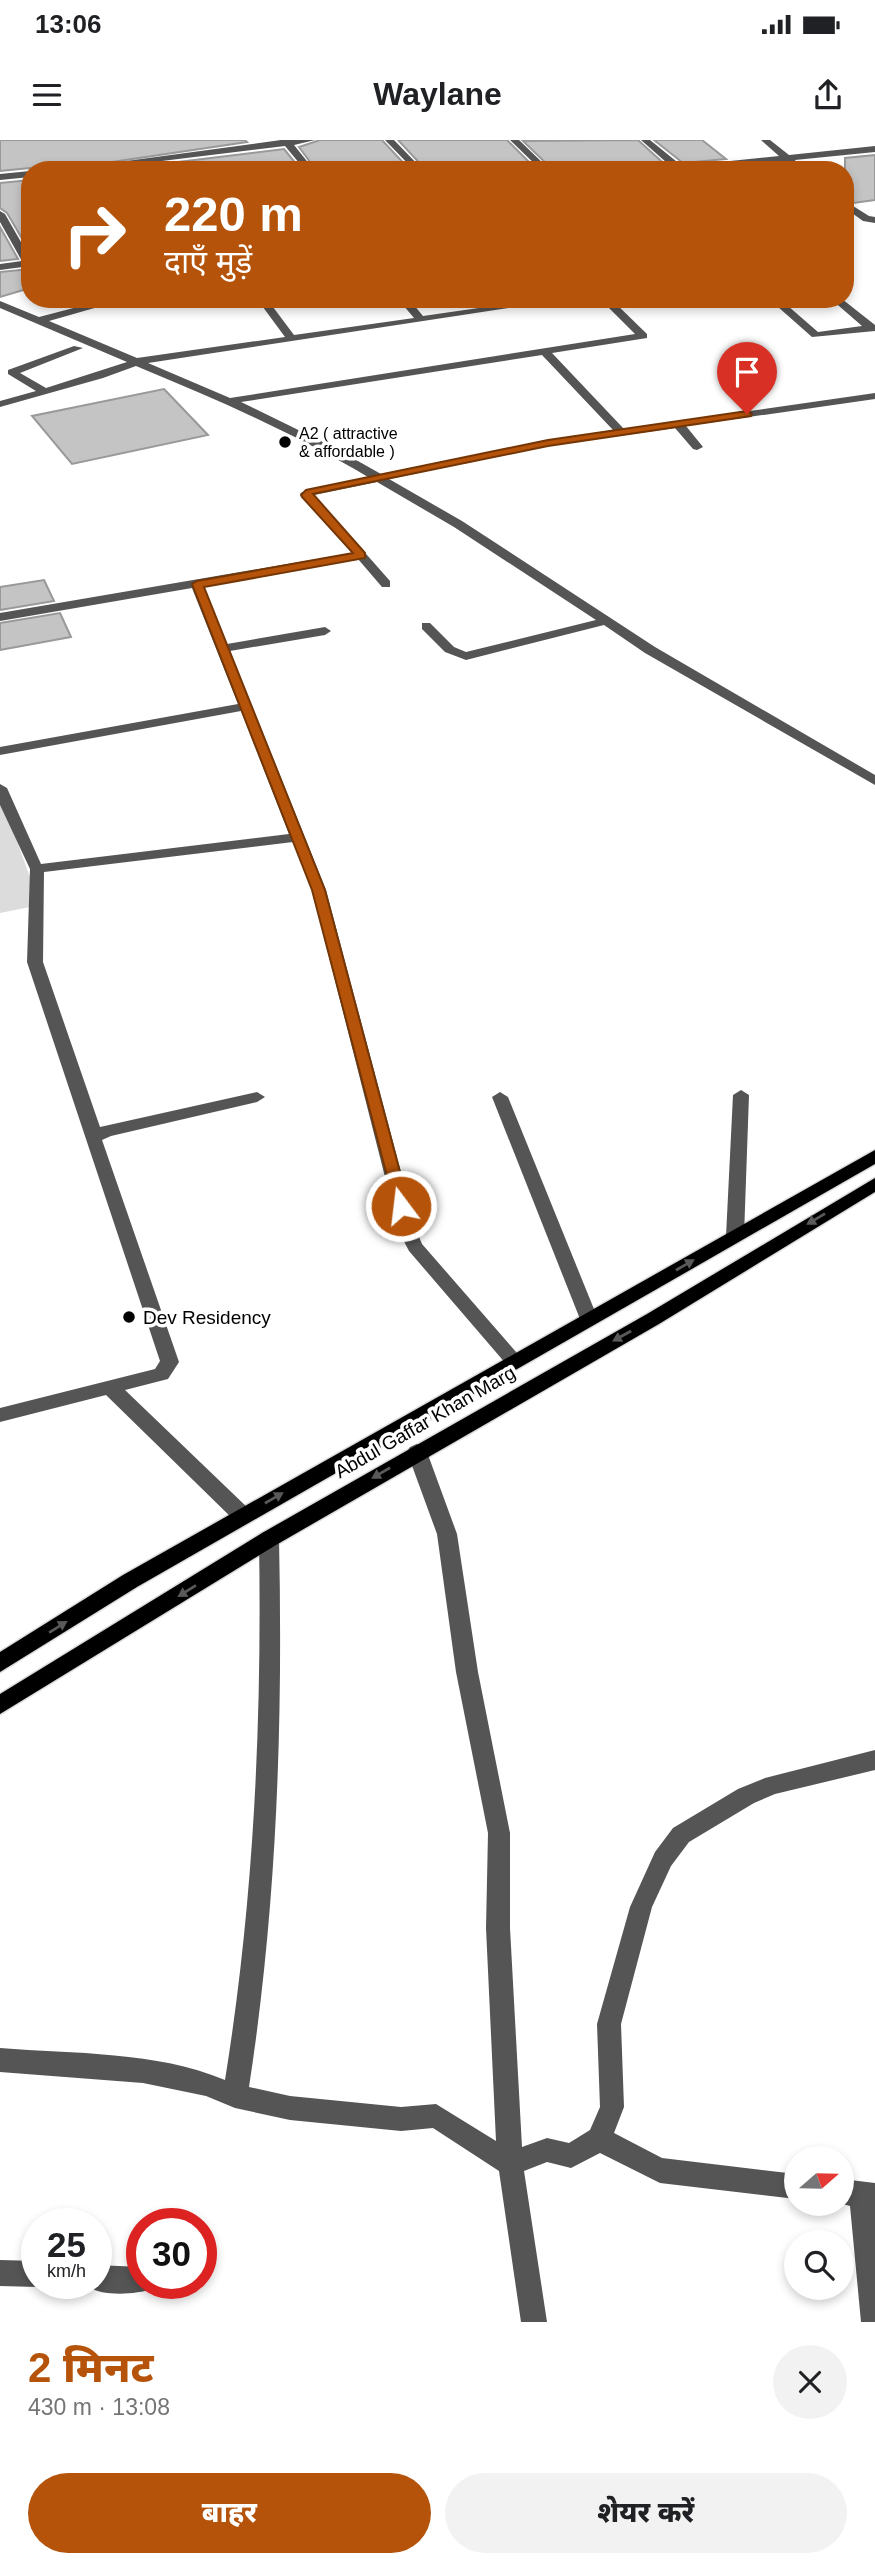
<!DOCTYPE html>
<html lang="hi">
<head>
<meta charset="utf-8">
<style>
	body { margin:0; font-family:Arial,"Noto Sans Devanagari",sans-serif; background:#f2f2f2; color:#202124; height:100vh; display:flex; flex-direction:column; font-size:26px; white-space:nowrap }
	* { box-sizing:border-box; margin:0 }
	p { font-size:23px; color:#757577 }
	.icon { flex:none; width:38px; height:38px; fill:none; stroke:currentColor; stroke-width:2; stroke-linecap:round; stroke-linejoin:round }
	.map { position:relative; height:2182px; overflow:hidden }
	.sheet { display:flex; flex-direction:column; background:#fff; flex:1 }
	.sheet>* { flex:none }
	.hud { position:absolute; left:21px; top:21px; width:833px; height:147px; border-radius:28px; box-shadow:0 4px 10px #0003; background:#b45309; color:#fff; overflow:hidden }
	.needle { width:46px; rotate:70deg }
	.controls { position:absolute; left:784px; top:2006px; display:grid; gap:14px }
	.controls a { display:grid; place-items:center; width:70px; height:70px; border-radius:50%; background:#fff; box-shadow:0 4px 10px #0003; font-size:35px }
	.speed { position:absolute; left:21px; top:2068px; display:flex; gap:14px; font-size:35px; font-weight:700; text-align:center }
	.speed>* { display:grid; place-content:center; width:91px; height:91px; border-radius:50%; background:#fff; box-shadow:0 4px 10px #0003; line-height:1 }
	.speed small { font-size:18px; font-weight:400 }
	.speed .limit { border:10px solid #d22; background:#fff; color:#111 }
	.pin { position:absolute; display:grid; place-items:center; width:60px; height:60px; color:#fff; margin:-72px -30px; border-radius:50% 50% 50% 0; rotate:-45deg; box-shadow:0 0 7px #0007 }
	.pin .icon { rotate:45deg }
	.me { position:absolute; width:77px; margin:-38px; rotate:345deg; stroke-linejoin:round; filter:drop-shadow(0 0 5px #0008) }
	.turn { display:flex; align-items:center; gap:24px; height:147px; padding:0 28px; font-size:32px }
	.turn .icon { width:91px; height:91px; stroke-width:2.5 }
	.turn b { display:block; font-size:49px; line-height:60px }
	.round { display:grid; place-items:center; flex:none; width:74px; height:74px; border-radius:37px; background:#f2f2f2 }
	.summary { display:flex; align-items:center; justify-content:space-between; height:119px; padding:0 28px }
	h1 { font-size:42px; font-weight:800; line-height:52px; color:#b45309 }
	.primary-button { display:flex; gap:14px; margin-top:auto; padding:14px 28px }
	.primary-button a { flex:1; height:80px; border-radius:42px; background:#b45309; color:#fff; font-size:28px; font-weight:800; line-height:80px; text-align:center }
	.primary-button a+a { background:#f2f2f2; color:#202124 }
	.status { display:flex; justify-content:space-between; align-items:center; height:49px; padding:0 35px; background:#fff; direction:ltr }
	.status svg { height:19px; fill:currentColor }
	header { display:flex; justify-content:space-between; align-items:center; height:91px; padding:0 28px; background:#fff; font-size:32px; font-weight:800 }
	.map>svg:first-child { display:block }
	.green { fill:#dcdcdc }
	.building { fill:#c4c4c4; stroke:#999; stroke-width:2 }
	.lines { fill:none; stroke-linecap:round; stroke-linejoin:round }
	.major-casing { stroke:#dbdbdb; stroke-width:3 }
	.minor { fill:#555; fill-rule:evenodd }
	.major { fill:#000; fill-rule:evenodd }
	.oneway { fill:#595959 }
	.route { fill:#b45309; stroke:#753606; stroke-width:2 }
	.poi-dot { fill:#000; stroke:#fff; stroke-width:2.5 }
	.labels { text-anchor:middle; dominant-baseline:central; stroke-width:7; stroke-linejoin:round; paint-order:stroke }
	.far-poi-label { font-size:16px; fill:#000; stroke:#fff; text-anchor:start }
	.poi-label { font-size:19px; fill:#000; stroke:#fff; text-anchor:start }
	.street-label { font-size:19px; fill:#000; stroke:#fff }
</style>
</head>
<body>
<div class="status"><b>13:06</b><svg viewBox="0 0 49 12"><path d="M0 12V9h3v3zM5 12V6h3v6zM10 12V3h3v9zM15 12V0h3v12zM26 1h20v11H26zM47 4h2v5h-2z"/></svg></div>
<header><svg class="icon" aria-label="menu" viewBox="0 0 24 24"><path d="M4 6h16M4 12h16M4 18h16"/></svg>Waylane<svg class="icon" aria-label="share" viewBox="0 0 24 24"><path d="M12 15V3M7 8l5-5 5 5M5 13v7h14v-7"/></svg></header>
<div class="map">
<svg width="875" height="2182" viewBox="0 0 875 2182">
	<rect width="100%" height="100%" fill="#fff"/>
	<path class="green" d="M0 654 40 765 0 773Z"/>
	<path class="building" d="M0 0H245L247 2 58 30 30 28 0 31Z
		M320 0H382L410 30H316L299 7Z
		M398 0H507L537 30H426Z
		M638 0 671 30H553L523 1Z
		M654 0H702L726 19 683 23Z
		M284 9 301 30H112Z
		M875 15V60L853 63 845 59V18Z
		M30 40V112L7 73 0 68V43Z
		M0 87 18 119 0 121Z
		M30 129V148L0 157V132Z
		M164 249 208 295 72 324 32 276Z
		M44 440 54 461 0 470V447Z
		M60 473 71 497 0 510V483Z"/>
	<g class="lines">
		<defs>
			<path id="major" d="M875 1010V1024L137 1447 0 1532V1512L123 1435Z
				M875 1038V1052L659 1184 276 1405 0 1574V1554L262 1393 647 1174Z"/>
		</defs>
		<use href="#major" class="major-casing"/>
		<path class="minor" d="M281 0H315L294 5 314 30H305L285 6 88 30H60Z
			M385 0H394L423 30H414Z
			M510 0H519L550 30H541Z
			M641 0H650L682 26 779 16 761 0H770L789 15 875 6V12L795 20 796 22 792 25 785 21 675 30Z
			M30 31V37L0 40V34Z
			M845 61 869 76 875 77V83L863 81 845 68Z
			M0 71 5 74 30 118V126L0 130V124L22 121 0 82Z
			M108 159H126L49 181 137 218 285 197 257 159H267L294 195 414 178 398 159H409L423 176 541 159H568L148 223 230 258 635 194 600 159H611L647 194V198L552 213 624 289 875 253V259L686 286 703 307 697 310 693 309 675 288 548 306 389 339 462 381 655 507 875 635V645L645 513 604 485 466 520 445 512 422 489V483H430L454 507 466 512 596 480 454 387 377 342 314 355 390 441V447H382L358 419 204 446 227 504 325 487 331 491 325 495 230 511 326 750 417 1092 422 1104 523 1220 521 1225H507L409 1111 399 1092 312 750 293 702 44 732 43 822 100 987 257 952 265 957 257 962 111 996 102 1000 179 1222 168 1239 125 1250 250 1370 253 1376 250 1382 243 1384 236 1382 106 1255 0 1282V1268L155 1229 160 1221 27 822 30 729 0 665V644L7 648 41 724 289 694 241 571 0 615V607L238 564 192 448 0 481V473L352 413 300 353 368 337C294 293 216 259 136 226L103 238 0 267V261L36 251 8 234V230L74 206 83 208 20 233 46 248 127 222 0 168V161L39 177ZM542 215 613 290 548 300 381 334 333 307 241 262Z
			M769 159H780L818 192 862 186 831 159H842L875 185V191L812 197Z
			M741 950 749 955 744 1096 741 1100H729L726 1096 733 955Z
			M500 952 508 957 598 1179 595 1184H583L580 1179 492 957Z
			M417 1304 424 1307 427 1312 457 1394 478 1532 510 1693V1788L522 2007 547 1998 569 2003 590 1990 600 1967 597 1884 630 1767 655 1712 673 1688 738 1649 765 1638 875 1610V1630L775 1654 754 1663 689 1702 671 1726 652 1767 621 1884 624 1967 614 1993 662 2018 796 2034V2059L660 2043 600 2013 571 2028 547 2022 524 2031 547 2182H521L499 2031 433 1988 401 1991 290 1980 235 1968 206 1956 143 1943 0 1932V1908C74 1914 156 1911 225 1940 254 1760 262 1581 259 1399L262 1393 269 1391 276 1393 279 1399C283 1583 277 1765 249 1947L290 1956 401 1967 436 1964 496 2001 486 1788 488 1693 456 1532 437 1394 407 1312 410 1307Z
			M842 2039 875 2043V2182H861L850 2066 839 2063H842Z
			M0 2120 37 2121V2144H45L37 2147 0 2146Z
			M96 2125 142 2127V2144H153L151 2149C136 2155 96 2157 85 2144H96Z"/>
		<use href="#major" class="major"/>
	</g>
	<defs><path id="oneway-solid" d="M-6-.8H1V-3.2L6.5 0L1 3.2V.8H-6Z" transform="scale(1.75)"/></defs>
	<g class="oneway">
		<use href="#oneway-solid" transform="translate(816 1079) rotate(149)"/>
		<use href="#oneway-solid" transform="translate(685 1125) rotate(-30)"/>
		<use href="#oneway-solid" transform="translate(622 1196) rotate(151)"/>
		<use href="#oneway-solid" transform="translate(381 1333) rotate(150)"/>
		<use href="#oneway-solid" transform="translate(274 1358) rotate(-30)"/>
		<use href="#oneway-solid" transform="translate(187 1451) rotate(148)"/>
		<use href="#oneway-solid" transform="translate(58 1487) rotate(-32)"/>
	</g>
	<path class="route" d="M747 271 752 274 751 276 548 306 313 354 365 413V418L204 447 325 750 409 1066 407 1070H396L312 750 192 444 197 441 353 413 302 357 301 355 306 350 548 300Z"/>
	<g class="poi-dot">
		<circle cx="285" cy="302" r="7"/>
		<circle cx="129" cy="1177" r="7"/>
	</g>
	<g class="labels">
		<g class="far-poi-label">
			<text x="299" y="293">A2 ( attractive<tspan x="299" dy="18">&amp; affordable )</tspan></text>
		</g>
		<g class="poi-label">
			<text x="143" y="1177">Dev Residency</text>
		</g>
		<g class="street-label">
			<text transform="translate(425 1282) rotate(-30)">Abdul Gaffar Khan Marg</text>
		</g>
	</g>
</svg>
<div class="controls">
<a><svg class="needle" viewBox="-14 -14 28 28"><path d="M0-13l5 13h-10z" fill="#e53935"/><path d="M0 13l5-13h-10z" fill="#757577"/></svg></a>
<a><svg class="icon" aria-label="search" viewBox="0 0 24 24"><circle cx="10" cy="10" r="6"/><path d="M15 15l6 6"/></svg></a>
</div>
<div class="speed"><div>25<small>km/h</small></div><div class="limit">30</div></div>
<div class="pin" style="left:747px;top:274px;background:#d93025"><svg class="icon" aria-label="arrive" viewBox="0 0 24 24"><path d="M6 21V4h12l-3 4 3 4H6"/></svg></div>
<svg class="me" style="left:401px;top:1066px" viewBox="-20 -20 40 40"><circle r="17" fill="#b45309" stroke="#fff" stroke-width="3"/><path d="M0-11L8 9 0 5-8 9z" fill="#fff"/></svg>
<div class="hud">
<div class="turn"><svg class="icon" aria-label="right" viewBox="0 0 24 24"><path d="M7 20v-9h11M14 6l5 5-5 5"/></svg><div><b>220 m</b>दाएँ मुड़ें</div></div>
</div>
</div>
<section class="sheet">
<div class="summary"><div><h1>2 मिनट</h1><p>430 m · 13:08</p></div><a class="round"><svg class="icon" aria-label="close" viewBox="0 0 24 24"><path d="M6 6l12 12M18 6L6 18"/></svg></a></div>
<div class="primary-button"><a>बाहर</a><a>शेयर करें</a></div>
</section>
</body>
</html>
